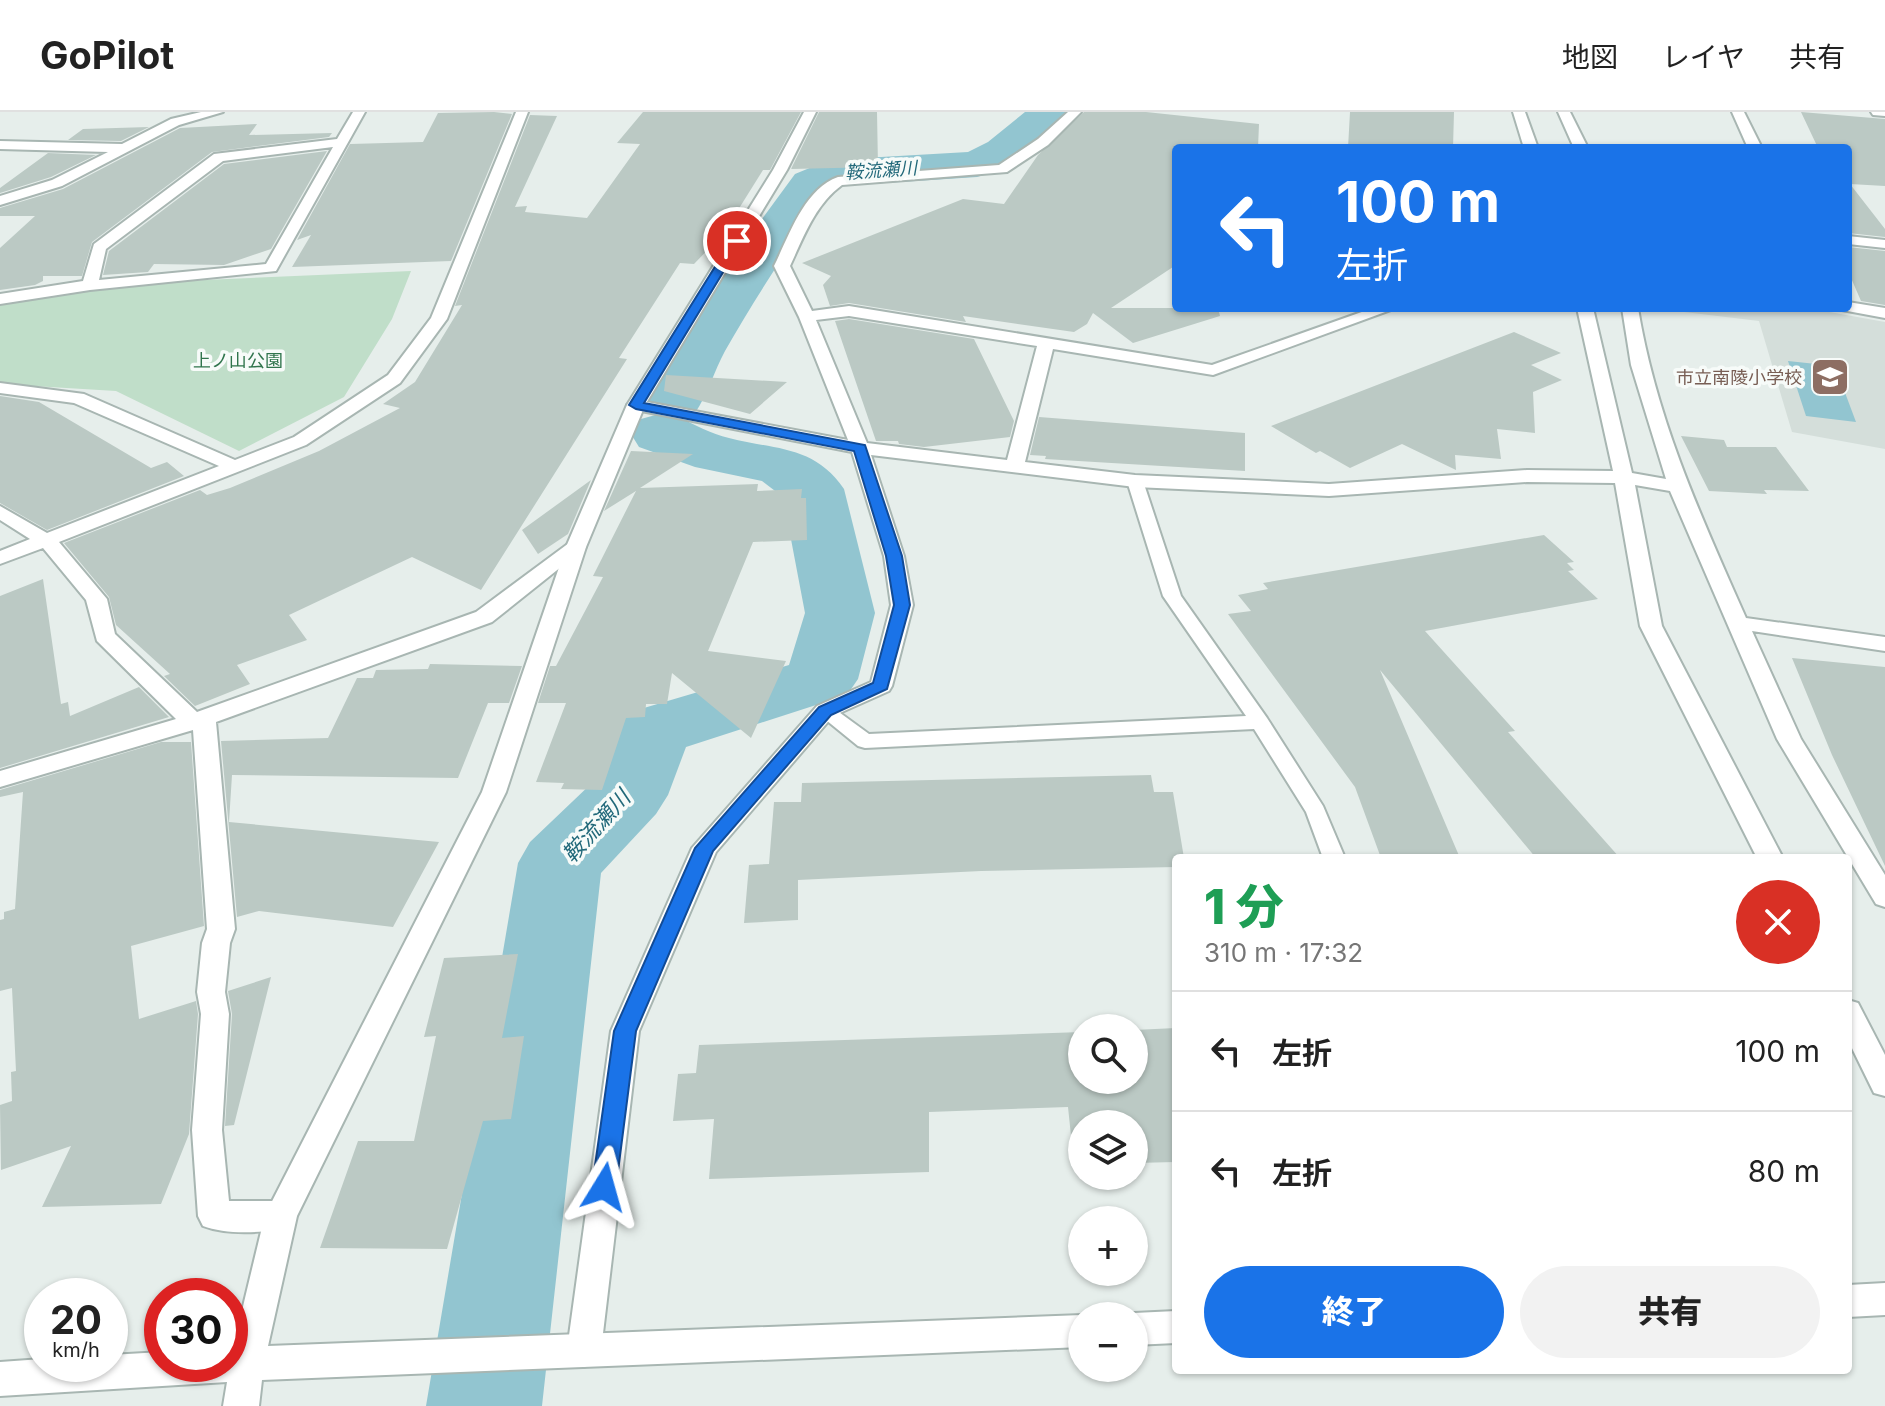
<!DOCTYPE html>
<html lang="ja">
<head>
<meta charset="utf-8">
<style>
	body { margin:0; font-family:Inter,"Noto Sans JP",sans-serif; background:#f2f2f2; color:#222; height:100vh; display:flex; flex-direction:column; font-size:30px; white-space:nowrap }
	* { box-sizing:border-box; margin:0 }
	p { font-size:26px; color:#767676 }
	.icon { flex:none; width:44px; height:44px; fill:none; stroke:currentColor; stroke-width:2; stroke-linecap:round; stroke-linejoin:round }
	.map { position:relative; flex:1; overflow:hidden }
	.sheet { position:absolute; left:1172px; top:742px; width:680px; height:520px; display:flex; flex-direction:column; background:#fff; border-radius:8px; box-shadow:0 2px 6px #0004 }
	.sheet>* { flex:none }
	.banner { position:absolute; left:1172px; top:32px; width:680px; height:168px; border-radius:8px; box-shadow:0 2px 6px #0004; background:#1a73e8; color:#fff; overflow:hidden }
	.fabs { position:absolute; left:1068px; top:902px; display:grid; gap:16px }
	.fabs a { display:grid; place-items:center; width:80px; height:80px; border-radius:50%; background:#fff; box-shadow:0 2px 6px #0004; font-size:40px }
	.speed { position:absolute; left:24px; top:1166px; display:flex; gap:16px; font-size:40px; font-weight:700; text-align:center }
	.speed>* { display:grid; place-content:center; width:104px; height:104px; border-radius:50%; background:#fff; box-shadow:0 2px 6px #0004; line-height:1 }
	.speed small { font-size:20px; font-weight:400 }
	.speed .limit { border:12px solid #d22; background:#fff; color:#111 }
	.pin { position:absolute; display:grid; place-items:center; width:68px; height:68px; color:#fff; margin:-34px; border:4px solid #fff; border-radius:50%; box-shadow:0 2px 8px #0007 }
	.me { position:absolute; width:88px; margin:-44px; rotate:8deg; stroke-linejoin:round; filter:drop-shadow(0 0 6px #0008) }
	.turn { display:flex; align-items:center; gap:28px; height:168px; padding:0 32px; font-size:36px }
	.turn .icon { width:104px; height:104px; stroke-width:2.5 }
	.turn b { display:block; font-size:56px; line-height:68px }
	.round { display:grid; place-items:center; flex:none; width:84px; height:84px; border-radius:42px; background:#f2f2f2 }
	.summary { display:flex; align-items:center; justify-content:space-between; height:136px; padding:0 32px }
	h1 { font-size:48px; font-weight:800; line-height:60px; color:#1e9e55 }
	.button { display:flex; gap:16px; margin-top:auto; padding:16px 32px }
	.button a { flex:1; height:92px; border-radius:48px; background:#1a73e8; color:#fff; font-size:32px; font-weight:800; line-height:92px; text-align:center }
	.button a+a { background:#f2f2f2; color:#222 }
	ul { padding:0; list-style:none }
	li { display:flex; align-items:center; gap:24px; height:120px; padding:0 32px; border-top:2px solid #e0e0e0 }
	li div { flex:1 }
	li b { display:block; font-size:30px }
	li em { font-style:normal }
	header { display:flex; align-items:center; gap:48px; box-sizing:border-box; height:112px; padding:0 40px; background:#fff; border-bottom:2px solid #e0e0e0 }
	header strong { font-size:38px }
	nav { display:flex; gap:44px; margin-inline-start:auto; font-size:28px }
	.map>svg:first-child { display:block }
	.built { fill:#d4deda }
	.green { fill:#c0dec9 }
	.water { fill:#92c5d0 }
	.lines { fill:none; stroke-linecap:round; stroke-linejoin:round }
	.river { fill:#92c5d0; fill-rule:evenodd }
	.building { fill:#bbc9c4 }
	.service-casing { stroke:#a8b6b2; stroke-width:4 }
	.minor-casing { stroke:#a8b6b2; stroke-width:4 }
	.tertiary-casing { stroke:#a8b6b2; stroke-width:4 }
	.service { fill:#fff; fill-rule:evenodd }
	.minor { fill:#fff; fill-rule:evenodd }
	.tertiary { fill:#fff; fill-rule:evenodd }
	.route { fill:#1a73e8; stroke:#114b97; stroke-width:2 }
	.labels { text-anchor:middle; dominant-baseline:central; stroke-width:7; stroke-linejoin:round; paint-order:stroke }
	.far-water-label { font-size:18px; font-style:italic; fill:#22697a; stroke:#f7fbf9 }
	.far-park-label { font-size:18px; fill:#31754d; stroke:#f7fbf9 }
	.far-education-label { font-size:18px; fill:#785e54; stroke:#f7fbf9; text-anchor:end }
	.water-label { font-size:22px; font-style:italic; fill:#22697a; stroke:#f7fbf9 }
</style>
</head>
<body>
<header>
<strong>GoPilot</strong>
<nav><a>地図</a><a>レイヤ</a><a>共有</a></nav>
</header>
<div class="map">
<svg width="1885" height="1294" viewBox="0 0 1885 1294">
	<rect width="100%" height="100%" fill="#e6eeeb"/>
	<path class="built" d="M1651 196H1807L1885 210V337L1792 320 1759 209Z"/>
	<path class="green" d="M411 159 392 207 344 285 239 339 116 279 0 272V187L90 173Z"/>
	<path class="water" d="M1788 249 1835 254 1856 310 1806 304Z"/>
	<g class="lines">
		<path class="river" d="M1025 0H1070C1050 30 1012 56 977 65L839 74 827 80C791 132 756 184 725 239 714 259 708 282 695 301L678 305C694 312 711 322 729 326 775 338 814 333 844 377L875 501 858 567 847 583 686 635 668 683 656 702 601 761 542 1294H426L518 751 530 730 594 669 627 601 789 553 805 501 783 385 762 369 695 355 639 335 631 322 641 307 659 302 646 289 669 243 713 174 795 62 829 48 968 40 988 30Z"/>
	</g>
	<path class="building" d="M494 0 512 2 451 149 292 155 311 123 297 128 350 32 423 30 438 1Z
		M643 0H801L770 58H763L723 122 694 152 680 151 619 246 627 247 481 478 412 445 289 503 307 528 237 553 250 572 195 594 164 564 170 562 116 513 109 485 64 431 200 378 207 383 230 376 319 339 400 296 383 292 415 270 462 193 455 194 530 3 557 4 515 95 527 94 525 100 587 106 640 32 617 31Z
		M819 0H877L878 55 791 57Z
		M1084 0H1146L1259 12 1258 36H1176V153L1111 196H1218L1220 204 1133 231 1093 201 1087 212 1074 220 963 204 966 210 849 191 830 194 823 173 831 164 802 151 963 87 1004 92 1038 43Z
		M1350 0H1454L1453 36H1348Z
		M1801 0 1885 7V74L1850 72 1885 117V125L1848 121V36H1818Z
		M257 12 249 23 332 21 329 25 212 40 92 130 82 164H43V169L35 173 0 178V136L35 104H0V96L63 77 180 16Z
		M149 15 121 29 68 28 83 17Z
		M327 39 271 137 224 153 154 152 148 160 103 163 109 139 224 52Z
		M48 41 96 43 51 65 0 81V76Z
		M1848 135 1885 139V193L1861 189 1848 159Z
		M849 207 974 227 1014 309 1010 325 924 335 899 332 898 329H876L835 209Z
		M1514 220 1561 241 1531 253 1562 268 1533 280 1535 321 1497 317 1501 347 1455 343 1456 358 1402 332 1350 356 1320 339 1316 341 1271 314Z
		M666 263 787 270 750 302 664 279Z
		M0 284 39 290 151 356 167 350 184 364 47 418 0 391Z
		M1039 305 1245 321V359L1045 347 1046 344 1030 343Z
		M1681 324 1724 328 1727 335H1776L1809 379 1764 378 1767 382 1709 379Z
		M631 339 693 342 640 376 758 372 757 379 802 377 801 386H806L807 428 753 430 708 539 786 549 751 626 672 561 667 592H646L645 605 626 606 602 678 561 677 564 671 536 670 566 591H538L550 554H556L603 465 593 464 636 379 604 399Z
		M591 368 568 422 538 442 522 418Z
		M1544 423 1574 450 1567 451 1574 458 1568 459 1598 487 1425 519 1515 619 1508 620 1620 746H1536L1380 558 1460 746H1381L1355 675 1228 502 1251 499 1238 483 1268 477 1263 471Z
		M43 467 61 592 68 590 70 604 139 575 169 605 0 656V484Z
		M1792 546 1885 555V754L1832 643Z
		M430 552 522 554 509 591H488L458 666 232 663 229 710 439 730 393 815 259 799 237 805 221 629 328 626 357 566H373L376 558 428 557Z
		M161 630H191L204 814 131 834 139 907 196 889 198 902 189 1022 161 1092 42 1095 71 1034 1 1058 0 993 12 989 11 960 16 959 12 876 0 879V808L4 807V800L15 797 23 680 0 685V678Z
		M1151 663 1154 680H1173L1184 746H1176V755L981 759 798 768V808L744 811 749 753 769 752 774 690H801L802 671Z
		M518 842 502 926 524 924 511 1007 483 1009 447 1137 320 1136 358 1029H414L436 924 424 925 444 846Z
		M271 865 234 1013 225 1014 232 902 228 879Z
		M1176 916V1050L1134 1051V1012H1082V1053H1074L1068 995 929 1000V1060L709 1067 714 1007 673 1009 678 962 696 961 699 933 1082 920V968H1134V918Z"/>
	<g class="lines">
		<defs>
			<path id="service" d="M1135 364 1143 369 1181 484 1267 606 1323 694 1345 746H1323L1306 700 1254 617 865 636 858 634 815 599 818 595H832L869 622 1246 604 1163 484 1127 369Z"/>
			<path id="minor" d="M201 0H223L179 13 62 74 0 93V84L52 68 108 40 0 37V29L122 32 171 7Z
				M353 0H365L276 159 90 178 0 192V182L83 169 94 132 214 42 337 27ZM333 35 266 152 99 168 106 137 223 49Z
				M516 0H528L447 207 400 271 306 333 59 430 107 487 115 522 197 600 476 500 569 431H583L586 435 492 510 216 610 235 817 230 831 225 880 229 902 222 1018 229 1089H281L292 1093 297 1103 292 1113C269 1122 226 1123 203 1114L198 1104 192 1018 201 902 197 880 202 831 207 817 193 618 0 675V659L176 607 97 529 86 488 43 436 0 452V439L30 427 0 408V394L47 421 219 354 74 291 0 281V271L84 282 235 348 294 325 388 263 431 206Z
				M1068 0H1081L1048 33 1007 60 842 73C815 93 804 124 790 154L812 199 849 194 1212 253 1373 196H1396L1213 263 1053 237 1025 350 1135 363 1329 372 1527 358 1613 359 1577 196H1593L1632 361 1666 367 1631 253 1622 196H1638C1656 306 1701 405 1746 506L1885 525V539L1752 519 1801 627 1885 763V795L1876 792 1777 627 1670 379 1635 373 1662 514 1783 746H1757L1640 514 1615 371 1527 370 1329 384 1135 375 871 343 904 444 913 493 892 574 889 579 833 604 716 740 639 919 601 1238 596 1250 584 1255 572 1250 567 1238 611 919 692 736 817 594 871 570 891 493 884 444 852 340 636 298 627 293 636 288 848 328 799 205 774 154C789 124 804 77 838 65L999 53 1038 27ZM849 204 1037 234 1007 348 867 331 816 208Z
				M1513 0H1525L1538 36H1524Z
				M1558 0H1570L1588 36H1574Z
				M1732 0H1744L1762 36H1748Z
				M1871 0H1885V4L1873 3Z
				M1848 124 1885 128V136L1848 132Z
				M1848 190 1885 196V206L1842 198 1841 196H1848Z
				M1848 888 1858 891 1885 943V984L1874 981 1848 928Z"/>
			<path id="tertiary" d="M804 0H816L787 58 645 293 586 435 506 680 297 1104 268 1234 1082 1203 1086 1204H1082V1235L262 1268 259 1294H223L227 1270 0 1284V1250L42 1247V1252H110V1243L162 1240V1252H230V1236H233L265 1103 482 680 566 435 627 293 773 58Z
				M1885 1171V1203L1848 1205V1173Z
				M1176 1199V1231L1134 1233V1204H1126L1134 1201Z"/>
		</defs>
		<use href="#service" class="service-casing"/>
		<use href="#minor" class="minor-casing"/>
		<use href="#tertiary" class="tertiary-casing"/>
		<use href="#service" class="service"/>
		<use href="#minor" class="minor"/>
		<use href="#tertiary" class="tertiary"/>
	</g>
	<path class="route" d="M737 125 742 129 644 291 865 333 902 444 910 493 887 577 831 603 713 739 636 919 616 1075 612 1083 604 1086 595 1083 592 1075 614 919 695 736 819 595 873 571 894 493 886 444 854 339 636 297 629 293 731 129Z"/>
	<defs>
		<symbol id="school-square" viewBox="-11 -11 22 22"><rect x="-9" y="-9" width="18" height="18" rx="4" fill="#8d6e63" stroke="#f7fbf9"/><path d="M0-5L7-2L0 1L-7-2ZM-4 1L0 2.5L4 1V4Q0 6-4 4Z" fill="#fff"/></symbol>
	</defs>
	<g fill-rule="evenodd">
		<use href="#school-square" x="1808" y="243" width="44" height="44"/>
	</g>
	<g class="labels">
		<g class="far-water-label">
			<text transform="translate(881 58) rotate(-4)">鞍流瀬川</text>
		</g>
		<g class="far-park-label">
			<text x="238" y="248">上ノ山公園</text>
		</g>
		<g class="far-education-label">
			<text x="1802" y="265">市立南陵小学校</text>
		</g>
		<g class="water-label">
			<text transform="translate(596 714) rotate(-48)">鞍流瀬川</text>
		</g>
	</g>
</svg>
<div class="fabs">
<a><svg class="icon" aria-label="search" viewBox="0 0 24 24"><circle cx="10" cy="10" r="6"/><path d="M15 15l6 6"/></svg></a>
<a><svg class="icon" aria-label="layers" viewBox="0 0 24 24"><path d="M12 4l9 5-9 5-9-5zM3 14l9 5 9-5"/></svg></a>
<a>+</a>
<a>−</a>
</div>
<div class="speed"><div>20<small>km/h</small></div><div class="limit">30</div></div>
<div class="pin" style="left:737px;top:129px;background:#d93025"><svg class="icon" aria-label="arrive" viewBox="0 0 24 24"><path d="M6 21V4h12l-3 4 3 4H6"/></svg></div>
<svg class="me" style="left:604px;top:1075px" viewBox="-20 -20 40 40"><path d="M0-17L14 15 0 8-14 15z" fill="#1a73e8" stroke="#fff" stroke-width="4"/></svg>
<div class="banner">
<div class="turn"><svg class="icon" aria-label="left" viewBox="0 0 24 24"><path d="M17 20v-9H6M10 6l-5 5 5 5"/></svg><div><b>100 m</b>左折</div></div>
</div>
<section class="sheet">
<div class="summary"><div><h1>1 分</h1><p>310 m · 17:32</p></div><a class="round" style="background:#d93025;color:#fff"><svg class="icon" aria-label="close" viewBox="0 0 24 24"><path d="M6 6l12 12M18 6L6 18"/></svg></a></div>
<ul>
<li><svg class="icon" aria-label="left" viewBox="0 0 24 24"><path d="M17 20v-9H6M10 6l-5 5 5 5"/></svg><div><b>左折</b></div><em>100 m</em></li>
<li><svg class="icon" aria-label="left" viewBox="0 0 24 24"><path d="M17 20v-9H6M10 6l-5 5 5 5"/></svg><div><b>左折</b></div><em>80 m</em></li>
</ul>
<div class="button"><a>終了</a><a>共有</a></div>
</section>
</div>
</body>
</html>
